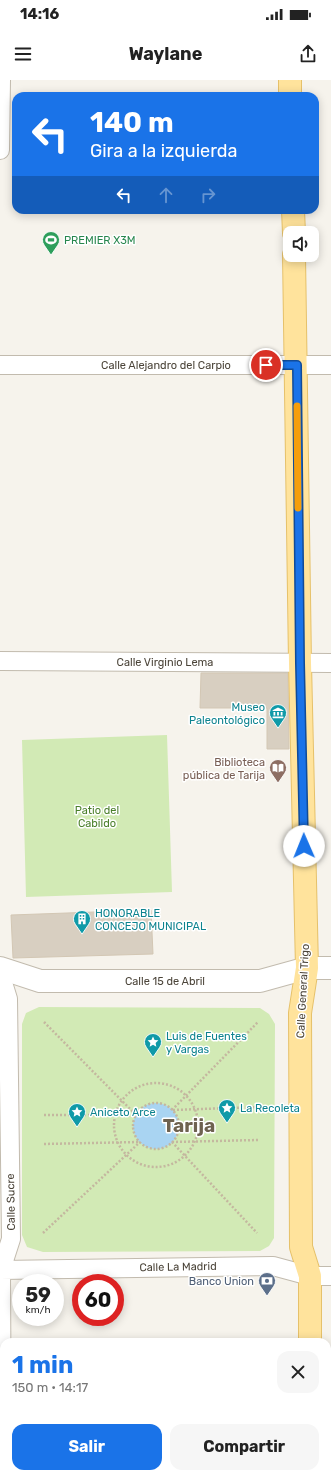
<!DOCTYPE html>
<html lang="es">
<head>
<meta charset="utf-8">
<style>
	body { margin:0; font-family:Rubik,sans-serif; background:#f6f6f6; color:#222; height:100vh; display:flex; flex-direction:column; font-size:15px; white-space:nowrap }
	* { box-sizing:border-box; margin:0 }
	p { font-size:13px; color:#767676 }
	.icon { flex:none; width:22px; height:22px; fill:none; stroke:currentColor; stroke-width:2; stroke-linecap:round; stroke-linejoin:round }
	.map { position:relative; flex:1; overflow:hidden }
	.drawer { position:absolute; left:0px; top:1258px; width:331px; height:140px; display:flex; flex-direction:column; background:#fff; border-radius:12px 12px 0 0; box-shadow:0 2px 10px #0003 }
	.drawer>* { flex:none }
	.banner { position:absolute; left:12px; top:12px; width:307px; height:122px; border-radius:12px; box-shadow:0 2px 10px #0003; background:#1a73e8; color:#fff; overflow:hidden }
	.buttons { position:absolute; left:283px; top:146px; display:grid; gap:8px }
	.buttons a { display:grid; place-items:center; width:36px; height:36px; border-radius:8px; background:#fff; box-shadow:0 2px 10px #0003; font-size:20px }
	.speed { position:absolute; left:12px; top:1194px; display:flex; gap:8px; font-size:20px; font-weight:700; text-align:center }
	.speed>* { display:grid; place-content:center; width:52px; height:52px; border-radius:50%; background:#fff; box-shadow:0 2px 10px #0003; line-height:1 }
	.speed small { font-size:10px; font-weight:400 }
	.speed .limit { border:6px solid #d22; background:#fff; color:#111 }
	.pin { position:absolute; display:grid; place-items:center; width:34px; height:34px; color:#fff; margin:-17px; border:2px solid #fff; border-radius:50%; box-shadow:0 1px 4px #0007 }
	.me { position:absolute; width:44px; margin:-22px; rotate:359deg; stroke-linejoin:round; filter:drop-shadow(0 0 3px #0008) }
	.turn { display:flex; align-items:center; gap:14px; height:84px; padding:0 12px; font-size:18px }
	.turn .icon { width:52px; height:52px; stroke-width:2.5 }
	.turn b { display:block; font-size:28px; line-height:34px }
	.lanes { display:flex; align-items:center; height:38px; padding:0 12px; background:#0003; justify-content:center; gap:20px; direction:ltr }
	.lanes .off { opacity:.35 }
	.round { display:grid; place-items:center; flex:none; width:42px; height:42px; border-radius:12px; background:#f6f6f6 }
	.head { display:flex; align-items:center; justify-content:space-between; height:68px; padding:0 12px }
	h1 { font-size:24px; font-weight:700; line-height:30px; color:#1a73e8 }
	.action { display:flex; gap:8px; margin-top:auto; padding:8px 12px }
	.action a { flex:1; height:46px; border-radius:12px; background:#1a73e8; color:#fff; font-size:16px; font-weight:700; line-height:46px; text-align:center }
	.action a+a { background:#f6f6f6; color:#222 }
	.status { display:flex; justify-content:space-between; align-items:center; height:28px; padding:0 20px; background:#fff; direction:ltr }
	.status svg { height:11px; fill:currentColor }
	header { display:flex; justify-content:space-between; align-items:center; height:52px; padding:0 12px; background:#fff; font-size:18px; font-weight:700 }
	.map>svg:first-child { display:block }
	.green { fill:#d2eab5 }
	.water { fill:#a9d4f2 }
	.building { fill:#d8cfc1; stroke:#d3c7b4 }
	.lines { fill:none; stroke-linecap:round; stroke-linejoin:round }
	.minor-casing { stroke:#c2bbae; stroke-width:20 }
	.tertiary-casing { stroke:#c2bbae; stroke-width:24 }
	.primary-casing { stroke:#e6c16a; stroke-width:24 }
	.path { stroke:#c4b79f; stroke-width:2.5; stroke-dasharray:2 2; stroke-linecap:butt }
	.minor { stroke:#fff; stroke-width:18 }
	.tertiary { stroke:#fff; stroke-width:22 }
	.primary { stroke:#ffe39c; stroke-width:22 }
	.route-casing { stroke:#114b97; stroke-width:10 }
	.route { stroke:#1a73e8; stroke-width:7 }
	.slow { stroke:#f59e0b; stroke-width:7 }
	.labels { text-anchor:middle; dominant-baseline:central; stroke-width:3; stroke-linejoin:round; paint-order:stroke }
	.leisure-label { font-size:11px; fill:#27864d; stroke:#fff; text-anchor:start }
	.street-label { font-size:11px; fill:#4b4439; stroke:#fff }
	.culture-label { font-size:11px; fill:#0d838f; stroke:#fff; text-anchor:start }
	.education-label { font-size:11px; fill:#785e54; stroke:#fff; text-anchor:end }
	.park-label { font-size:11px; fill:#4a7f2a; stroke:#fff }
	.service-label { font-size:11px; fill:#4e5e75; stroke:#fff; text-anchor:end }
	.town-label { font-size:19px; font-weight:bold; fill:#6e6250; stroke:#fff }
</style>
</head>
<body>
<div class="status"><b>14:16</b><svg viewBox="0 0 49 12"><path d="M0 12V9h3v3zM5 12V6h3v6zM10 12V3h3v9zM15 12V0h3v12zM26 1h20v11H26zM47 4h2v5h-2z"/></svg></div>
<header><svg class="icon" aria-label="menu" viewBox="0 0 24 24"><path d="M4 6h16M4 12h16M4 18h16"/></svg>Waylane<svg class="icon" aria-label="share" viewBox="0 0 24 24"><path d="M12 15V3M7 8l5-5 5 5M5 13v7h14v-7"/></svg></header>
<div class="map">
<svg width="331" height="1398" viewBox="0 0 331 1398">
	<rect width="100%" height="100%" fill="#f6f3ec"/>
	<path class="green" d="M167 655 172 812 26 817 22 660Z
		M39 927 260 928 269 934 275 944 274 1158 269 1166 260 1171 43 1172 27 1167 22 1155V944L26 933Z"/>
	<path class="water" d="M133 1046a23 23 0 1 1 46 0a23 23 0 1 1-46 0Z"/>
	<path class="building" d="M201 593H288L289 669H267V628H200Z
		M151 830 153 874 13 878 11 835Z"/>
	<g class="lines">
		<defs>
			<path id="minor" d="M0 70 1 0
				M0 285H331
				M0 581 331 583
				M0 893 8 919 11 1159 1 1190 2 1398
				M0 1190 273 1186 310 1196H331"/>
			<path id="tertiary" d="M0 888 40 901H260L307 888H331"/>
			<path id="primary" d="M290 0V16
				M293 130 294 153
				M294 175 300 583 307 888 300 933 301 1167 310 1196V1262
				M310 1394V1398"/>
		</defs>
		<use href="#minor" class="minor-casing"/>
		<use href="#tertiary" class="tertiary-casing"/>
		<use href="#primary" class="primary-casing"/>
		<path class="path" d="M44 942 136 1035
			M114 1045a42 42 0 1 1 84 0a42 42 0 1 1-84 0Z
			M133 1046a23 23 0 1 1 46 0a23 23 0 1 1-46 0Z
			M172 1030 258 942
			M173 1030 258 1027
			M44 1035H135
			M172 1062 257 1153
			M172 1062 258 1060
			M44 1064 139 1062
			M43 1153 140 1062"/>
		<use href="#minor" class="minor"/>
		<use href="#tertiary" class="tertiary"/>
		<use href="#primary" class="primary"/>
	</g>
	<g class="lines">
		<defs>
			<path id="route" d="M266 285H297L300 583 304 766"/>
		</defs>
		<use href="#route" class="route-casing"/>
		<use href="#route" class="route"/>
		<path class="slow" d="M297 326 298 428"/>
	</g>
	<defs>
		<symbol id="stadium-pin" viewBox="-11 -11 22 30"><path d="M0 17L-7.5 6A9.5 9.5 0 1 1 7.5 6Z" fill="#2e9e5b" stroke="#fff"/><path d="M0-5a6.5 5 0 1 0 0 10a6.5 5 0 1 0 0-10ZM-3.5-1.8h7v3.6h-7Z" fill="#fff"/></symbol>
		<symbol id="museum-pin" viewBox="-11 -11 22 30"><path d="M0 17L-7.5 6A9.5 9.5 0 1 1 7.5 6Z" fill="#0f9aa8" stroke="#fff"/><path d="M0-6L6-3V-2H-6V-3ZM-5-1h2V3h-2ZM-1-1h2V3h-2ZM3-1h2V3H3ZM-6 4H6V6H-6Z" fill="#fff"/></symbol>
		<symbol id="library-pin" viewBox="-11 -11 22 30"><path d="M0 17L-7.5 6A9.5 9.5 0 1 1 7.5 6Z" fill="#8d6e63" stroke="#fff"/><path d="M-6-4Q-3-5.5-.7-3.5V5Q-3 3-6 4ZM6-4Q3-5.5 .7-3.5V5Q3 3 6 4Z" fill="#fff"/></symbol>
		<symbol id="building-pin" viewBox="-11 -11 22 30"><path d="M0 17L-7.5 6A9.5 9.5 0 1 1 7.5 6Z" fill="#0f9aa8" stroke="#fff"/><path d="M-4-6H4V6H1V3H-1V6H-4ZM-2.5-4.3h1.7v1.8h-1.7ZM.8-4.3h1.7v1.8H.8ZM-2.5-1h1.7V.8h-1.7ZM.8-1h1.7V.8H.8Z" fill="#fff"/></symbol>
		<symbol id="sight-pin" viewBox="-11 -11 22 30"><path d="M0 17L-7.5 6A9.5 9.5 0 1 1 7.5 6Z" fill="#0f9aa8" stroke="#fff"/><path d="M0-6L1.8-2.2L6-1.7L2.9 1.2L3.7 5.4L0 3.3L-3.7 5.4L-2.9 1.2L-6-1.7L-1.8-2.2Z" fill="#fff"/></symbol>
		<symbol id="bank-pin" viewBox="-11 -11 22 30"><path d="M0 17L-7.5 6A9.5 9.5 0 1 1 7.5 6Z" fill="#5c6f8a" stroke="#fff"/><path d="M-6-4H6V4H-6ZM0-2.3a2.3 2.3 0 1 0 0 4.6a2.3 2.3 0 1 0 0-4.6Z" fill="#fff"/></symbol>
	</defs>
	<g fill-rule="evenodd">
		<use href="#stadium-pin" x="41" y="150" width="20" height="27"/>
		<use href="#museum-pin" x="268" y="623" width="20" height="27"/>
		<use href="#library-pin" x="268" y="678" width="20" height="27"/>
		<use href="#building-pin" x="72" y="829" width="20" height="27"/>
		<use href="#sight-pin" x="143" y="952" width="20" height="27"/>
		<use href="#sight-pin" x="217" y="1018" width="20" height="27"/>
		<use href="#sight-pin" x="67" y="1022" width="20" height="27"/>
		<use href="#bank-pin" x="257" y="1191" width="20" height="27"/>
	</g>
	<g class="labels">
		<g class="leisure-label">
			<text x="64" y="160">PREMIER X3M</text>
		</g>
		<g class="street-label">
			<text x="166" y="285">Calle Alejandro del Carpio</text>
			<text x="165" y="582">Calle Virginio Lema</text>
			<text x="165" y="901">Calle 15 de Abril</text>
			<text transform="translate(303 911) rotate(-87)">Calle General Trigo</text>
			<text transform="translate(11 1122) rotate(-91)">Calle Sucre</text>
			<text transform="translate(178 1187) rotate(-1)">Calle La Madrid</text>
		</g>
		<g class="culture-label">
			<text x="265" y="627" text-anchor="end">Museo<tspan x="265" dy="13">Paleontológico</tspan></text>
			<text x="95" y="833">HONORABLE<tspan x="95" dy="13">CONCEJO MUNICIPAL</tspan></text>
			<text x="166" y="956">Luis de Fuentes<tspan x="166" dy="13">y Vargas</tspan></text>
			<text x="240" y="1028">La Recoleta</text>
			<text x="90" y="1032">Aniceto Arce</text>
		</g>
		<g class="education-label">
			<text x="265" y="682">Biblioteca<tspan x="265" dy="13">pública de Tarija</tspan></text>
		</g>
		<g class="park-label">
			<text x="97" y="730">Patio del<tspan x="97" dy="13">Cabildo</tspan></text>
		</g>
		<g class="service-label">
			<text x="254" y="1201">Banco Union</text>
		</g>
		<g class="town-label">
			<text x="189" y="1045">Tarija</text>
		</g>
	</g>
</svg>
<div class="buttons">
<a><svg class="icon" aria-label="sound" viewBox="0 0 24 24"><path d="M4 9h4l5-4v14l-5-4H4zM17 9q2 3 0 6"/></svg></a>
</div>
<div class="speed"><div>59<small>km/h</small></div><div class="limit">60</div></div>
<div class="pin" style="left:266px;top:285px;background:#d93025"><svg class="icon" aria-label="arrive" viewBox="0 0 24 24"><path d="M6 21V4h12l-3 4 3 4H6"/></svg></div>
<svg class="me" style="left:304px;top:766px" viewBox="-20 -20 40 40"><circle r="19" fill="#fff"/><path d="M0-13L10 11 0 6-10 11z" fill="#1a73e8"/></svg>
<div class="banner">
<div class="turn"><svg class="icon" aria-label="left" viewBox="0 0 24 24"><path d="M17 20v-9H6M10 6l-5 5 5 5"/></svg><div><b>140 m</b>Gira a la izquierda</div></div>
<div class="lanes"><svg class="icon" aria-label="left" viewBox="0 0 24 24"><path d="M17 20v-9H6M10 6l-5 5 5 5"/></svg><svg class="icon off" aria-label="ahead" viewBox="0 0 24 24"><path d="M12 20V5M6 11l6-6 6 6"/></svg><svg class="icon off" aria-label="right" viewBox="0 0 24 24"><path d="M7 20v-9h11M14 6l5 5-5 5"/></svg></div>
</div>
<section class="drawer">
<div class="head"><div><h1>1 min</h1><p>150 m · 14:17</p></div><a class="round"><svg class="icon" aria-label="close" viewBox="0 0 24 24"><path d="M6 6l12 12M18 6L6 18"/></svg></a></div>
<div class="action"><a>Salir</a><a>Compartir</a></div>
</section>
</div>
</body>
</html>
